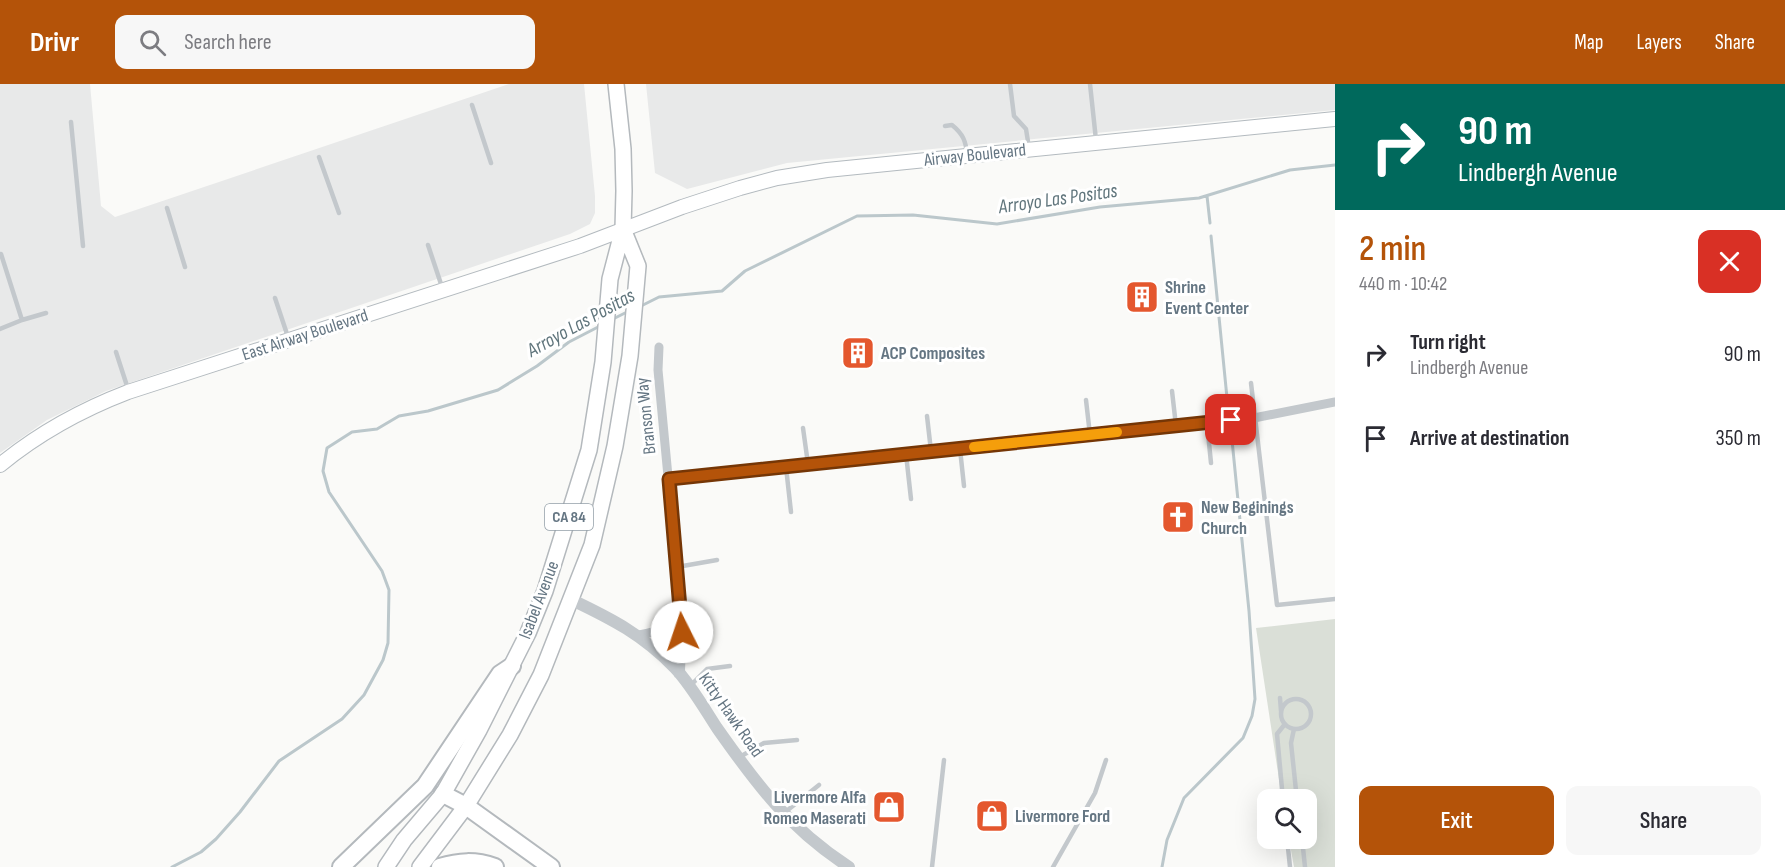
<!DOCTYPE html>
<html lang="en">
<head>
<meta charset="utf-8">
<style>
	body { margin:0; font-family:"Sofia Sans Condensed",sans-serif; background:#f7f7f7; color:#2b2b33; height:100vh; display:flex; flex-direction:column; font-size:22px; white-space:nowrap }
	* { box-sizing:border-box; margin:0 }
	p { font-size:20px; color:#7c7c81 }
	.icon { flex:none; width:33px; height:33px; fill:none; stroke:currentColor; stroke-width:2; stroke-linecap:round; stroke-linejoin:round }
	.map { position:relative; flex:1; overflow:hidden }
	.side { display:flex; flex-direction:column; background:#fff; width:450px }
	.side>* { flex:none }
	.hud { background:#00695c; color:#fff; overflow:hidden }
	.tools { position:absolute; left:1257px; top:705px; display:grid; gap:12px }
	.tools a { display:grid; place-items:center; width:60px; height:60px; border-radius:12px; background:#fff; box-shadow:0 6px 24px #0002; font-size:30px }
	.pin { position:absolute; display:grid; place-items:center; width:51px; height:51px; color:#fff; margin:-26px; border-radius:12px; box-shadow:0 3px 9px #0006 }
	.me { position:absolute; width:66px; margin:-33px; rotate:356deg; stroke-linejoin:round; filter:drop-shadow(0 0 4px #0008) }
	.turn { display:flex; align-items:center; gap:21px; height:126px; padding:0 24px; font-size:27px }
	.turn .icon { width:78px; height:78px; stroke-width:2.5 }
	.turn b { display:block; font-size:42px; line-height:51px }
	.round { display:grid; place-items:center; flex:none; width:63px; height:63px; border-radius:12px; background:#f7f7f7 }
	.summary { display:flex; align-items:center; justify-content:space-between; height:102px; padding:0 24px }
	h1 { font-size:36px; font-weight:600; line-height:45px; color:#b45309 }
	.button { display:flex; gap:12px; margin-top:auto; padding:12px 24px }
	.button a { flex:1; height:69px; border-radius:12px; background:#b45309; color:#fff; font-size:24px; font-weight:600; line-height:69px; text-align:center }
	.button a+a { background:#f7f7f7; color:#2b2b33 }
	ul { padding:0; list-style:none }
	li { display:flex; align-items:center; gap:18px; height:84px; padding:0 24px }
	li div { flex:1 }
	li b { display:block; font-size:22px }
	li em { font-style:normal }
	header { display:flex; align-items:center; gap:36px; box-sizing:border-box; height:84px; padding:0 30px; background:#b45309; color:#fff }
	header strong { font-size:28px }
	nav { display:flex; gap:33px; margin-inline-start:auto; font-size:21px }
	.search { width:420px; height:54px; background:#f7f7f7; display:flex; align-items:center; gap:15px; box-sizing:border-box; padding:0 21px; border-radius:12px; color:#7c7c81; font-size:22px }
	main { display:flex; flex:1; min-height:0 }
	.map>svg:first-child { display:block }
	.built { fill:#e8e9e9 }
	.green { fill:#dadfd7 }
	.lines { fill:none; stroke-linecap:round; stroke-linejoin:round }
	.stream { stroke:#bbc7cb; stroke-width:3 }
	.secondary-casing { stroke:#b3babf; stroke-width:16 }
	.trunk-casing { stroke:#b4b9bd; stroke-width:18 }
	.motorway-casing { stroke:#b4b9bd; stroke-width:20 }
	.service { stroke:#c3c8cc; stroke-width:4.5 }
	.minor { stroke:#c3c8cc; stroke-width:9 }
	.tertiary { stroke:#c3c8cc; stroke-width:12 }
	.secondary { stroke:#fff; stroke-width:14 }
	.trunk { stroke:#fff; stroke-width:15 }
	.motorway { stroke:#fff; stroke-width:16 }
	.route-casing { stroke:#753606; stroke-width:15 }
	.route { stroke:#b45309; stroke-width:10 }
	.slow { stroke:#f59e0b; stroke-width:10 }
	.labels { text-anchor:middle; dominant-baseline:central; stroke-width:6; stroke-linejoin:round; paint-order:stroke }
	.shield { fill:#fff; stroke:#939fa8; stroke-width:1.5 }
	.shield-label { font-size:16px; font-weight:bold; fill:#657683 }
	.street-label { font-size:18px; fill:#657683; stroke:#fff }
	.poi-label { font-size:18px; font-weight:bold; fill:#657683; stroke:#fff; text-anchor:start }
	.water-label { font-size:20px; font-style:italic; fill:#60757c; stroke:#fff }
</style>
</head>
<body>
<header>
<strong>Drivr</strong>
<div class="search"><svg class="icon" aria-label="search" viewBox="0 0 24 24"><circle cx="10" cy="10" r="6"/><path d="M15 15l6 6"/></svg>Search here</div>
<nav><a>Map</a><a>Layers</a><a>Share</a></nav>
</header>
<main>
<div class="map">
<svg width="1335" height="783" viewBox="0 0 1335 783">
	<rect width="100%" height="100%" fill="#fafaf8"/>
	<path class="built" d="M0 0H90L101 122 115 133 509 0H584L595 112V129L590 140 570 150 106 307 47 336 0 369Z
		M646 0H1335V26L787 79 687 105 655 89Z"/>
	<path class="green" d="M1335 535V783H1294L1289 755 1306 754V716L1282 715 1256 544Z"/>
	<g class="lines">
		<path class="stream" d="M1207 112 1210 139
			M1211 152 1228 324
			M641 222 659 213 722 207 745 187 857 132 913 131 997 140 1100 123 1199 114 1290 86 1335 81
			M611 236 629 227
			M172 783 201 768 216 755 240 728 279 677 342 635 364 611 383 576 388 559 389 506 382 487 329 408 323 387 327 364 352 348 377 345 399 332 428 327 498 306 537 282 569 258 600 242
			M1162 783 1167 756 1184 714 1243 654 1252 632 1255 615 1249 527 1232 356"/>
		<defs>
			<path id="secondary" d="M0 381C39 349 81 326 128 308L580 162 682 123 740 104 777 94 827 86 1335 35"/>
			<path id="trunk" d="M386 783 404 756 443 710 479 646 528 549 545 507 589 366 603 278 610 195 623 145 624 107 623 65 616 0
				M420 783 466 722 510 651 541 591 592 461 615 362 630 272 638 182 623 145"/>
			<path id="motorway" d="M443 710 466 722 551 783
				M341 783 425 702 500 590 512 582
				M440 783C459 777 475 776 495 783"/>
		</defs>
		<use href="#secondary" class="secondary-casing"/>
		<use href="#trunk" class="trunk-casing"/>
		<use href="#motorway" class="motorway-casing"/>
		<path class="service" d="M1010 0 1014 32 1026 45 1029 64
			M1090 0 1096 56
			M472 21 491 79
			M71 38 83 162
			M945 42 952 41C963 50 966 57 967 71
			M319 73 339 129
			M167 124 185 183
			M428 161 442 203
			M275 214 288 253
			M22 236 46 229
			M0 245 22 236 1 170
			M116 268 128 305
			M1251 299 1277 521 1335 515
			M1172 307 1176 342
			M1086 316 1090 351
			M927 332 931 367
			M1207 339 1211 379
			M803 344 808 380
			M960 365 964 402
			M906 370 911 415
			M786 383 791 428
			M677 483 717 476
			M691 601 707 585 730 582
			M1280 614 1281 627
			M1281 630a15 15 0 1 1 30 0a15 15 0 1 1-30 0Z
			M1294 645 1291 659 1297 716
			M738 674 764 659 797 656
			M1283 716 1277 650 1285 640
			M784 729 819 701
			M1287 754 1290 783
			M1302 754 1305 783
			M932 783 944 676
			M1053 783 1095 709 1106 676"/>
		<path class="minor" d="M669 395 1254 334 1335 318
			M639 551C661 547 675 543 680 520L658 286 659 263"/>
		<path class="tertiary" d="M572 516C612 535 643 551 675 584 691 601 704 624 717 644 757 701 789 744 849 783
			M679 589C679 567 684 546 679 524"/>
		<use href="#secondary" class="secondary"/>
		<use href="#trunk" class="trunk"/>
		<use href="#motorway" class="motorway"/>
	</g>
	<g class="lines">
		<defs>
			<path id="route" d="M682 548 669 395 1231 336"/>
		</defs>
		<use href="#route" class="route-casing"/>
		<use href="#route" class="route"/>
		<path class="slow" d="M974 363 1117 348"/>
	</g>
	<defs>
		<symbol id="building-square" viewBox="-11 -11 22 22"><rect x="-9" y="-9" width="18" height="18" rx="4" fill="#e4572e" stroke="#fff"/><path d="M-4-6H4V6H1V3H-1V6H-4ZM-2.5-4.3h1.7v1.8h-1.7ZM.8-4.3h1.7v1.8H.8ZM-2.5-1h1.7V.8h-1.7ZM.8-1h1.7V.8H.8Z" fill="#fff"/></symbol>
		<symbol id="church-square" viewBox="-11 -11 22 22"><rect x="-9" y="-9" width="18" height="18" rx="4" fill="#e4572e" stroke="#fff"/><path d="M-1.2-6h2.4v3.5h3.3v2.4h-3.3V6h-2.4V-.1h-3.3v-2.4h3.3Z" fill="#fff"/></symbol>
		<symbol id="shop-square" viewBox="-11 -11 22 22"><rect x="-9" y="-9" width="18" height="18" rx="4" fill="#e4572e" stroke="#fff"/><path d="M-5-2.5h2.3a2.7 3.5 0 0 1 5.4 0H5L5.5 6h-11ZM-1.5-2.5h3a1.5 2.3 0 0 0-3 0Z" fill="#fff"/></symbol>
	</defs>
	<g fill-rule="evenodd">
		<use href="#building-square" x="1123" y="194" width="38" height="38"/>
		<use href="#building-square" x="839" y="250" width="38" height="38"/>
		<use href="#church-square" x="1159" y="414" width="38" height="38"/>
		<use href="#shop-square" x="870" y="704" width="38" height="38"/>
		<use href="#shop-square" x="973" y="713" width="38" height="38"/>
	</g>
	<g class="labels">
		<rect class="shield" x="545" y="420" width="48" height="26" rx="4.5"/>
		<g class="shield-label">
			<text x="569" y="433">CA 84</text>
		</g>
		<g class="street-label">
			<text transform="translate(975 71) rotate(-6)">Airway Boulevard</text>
			<text transform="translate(305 251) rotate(-18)">East Airway Boulevard</text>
			<text transform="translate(646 332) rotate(-96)">Branson Way</text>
			<text transform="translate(539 516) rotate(-69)">Isabel Avenue</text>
			<text transform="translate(731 631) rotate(55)">Kitty Hawk Road</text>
		</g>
		<g class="poi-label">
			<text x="1165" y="203">Shrine<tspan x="1165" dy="21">Event Center</tspan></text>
			<text x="881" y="269">ACP Composites</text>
			<text x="1201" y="423">New Beginings<tspan x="1201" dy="21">Church</tspan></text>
			<text x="866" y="713" text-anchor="end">Livermore Alfa<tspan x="866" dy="21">Romeo Maserati</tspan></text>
			<text x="1015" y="732">Livermore Ford</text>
		</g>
		<g class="water-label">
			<text transform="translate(1058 115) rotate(-8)">Arroyo Las Positas</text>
			<text transform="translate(581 239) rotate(-29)">Arroyo Las Positas</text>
		</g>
	</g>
</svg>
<div class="tools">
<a><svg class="icon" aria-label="search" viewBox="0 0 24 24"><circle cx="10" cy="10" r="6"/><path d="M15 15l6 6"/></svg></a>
</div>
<div class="pin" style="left:1231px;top:336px;background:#d93025"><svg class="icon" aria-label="arrive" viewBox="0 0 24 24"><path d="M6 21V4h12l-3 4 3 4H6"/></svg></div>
<svg class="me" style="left:682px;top:548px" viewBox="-20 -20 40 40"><circle r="19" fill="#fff"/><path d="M0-13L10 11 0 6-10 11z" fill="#b45309"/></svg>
</div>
<section class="side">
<div class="hud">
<div class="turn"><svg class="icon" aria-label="right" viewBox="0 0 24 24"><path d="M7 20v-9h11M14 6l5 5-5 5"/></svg><div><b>90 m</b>Lindbergh Avenue</div></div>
</div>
<div class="summary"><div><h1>2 min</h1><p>440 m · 10:42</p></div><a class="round" style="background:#d93025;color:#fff"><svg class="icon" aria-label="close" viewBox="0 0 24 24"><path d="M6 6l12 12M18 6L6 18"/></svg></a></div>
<ul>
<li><svg class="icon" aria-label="right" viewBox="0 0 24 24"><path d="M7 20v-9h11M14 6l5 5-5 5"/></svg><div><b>Turn right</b><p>Lindbergh Avenue</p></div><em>90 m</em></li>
<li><svg class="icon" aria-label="arrive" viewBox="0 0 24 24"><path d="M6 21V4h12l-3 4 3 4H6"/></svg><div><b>Arrive at destination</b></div><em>350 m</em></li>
</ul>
<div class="button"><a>Exit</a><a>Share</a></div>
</section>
</main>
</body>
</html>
